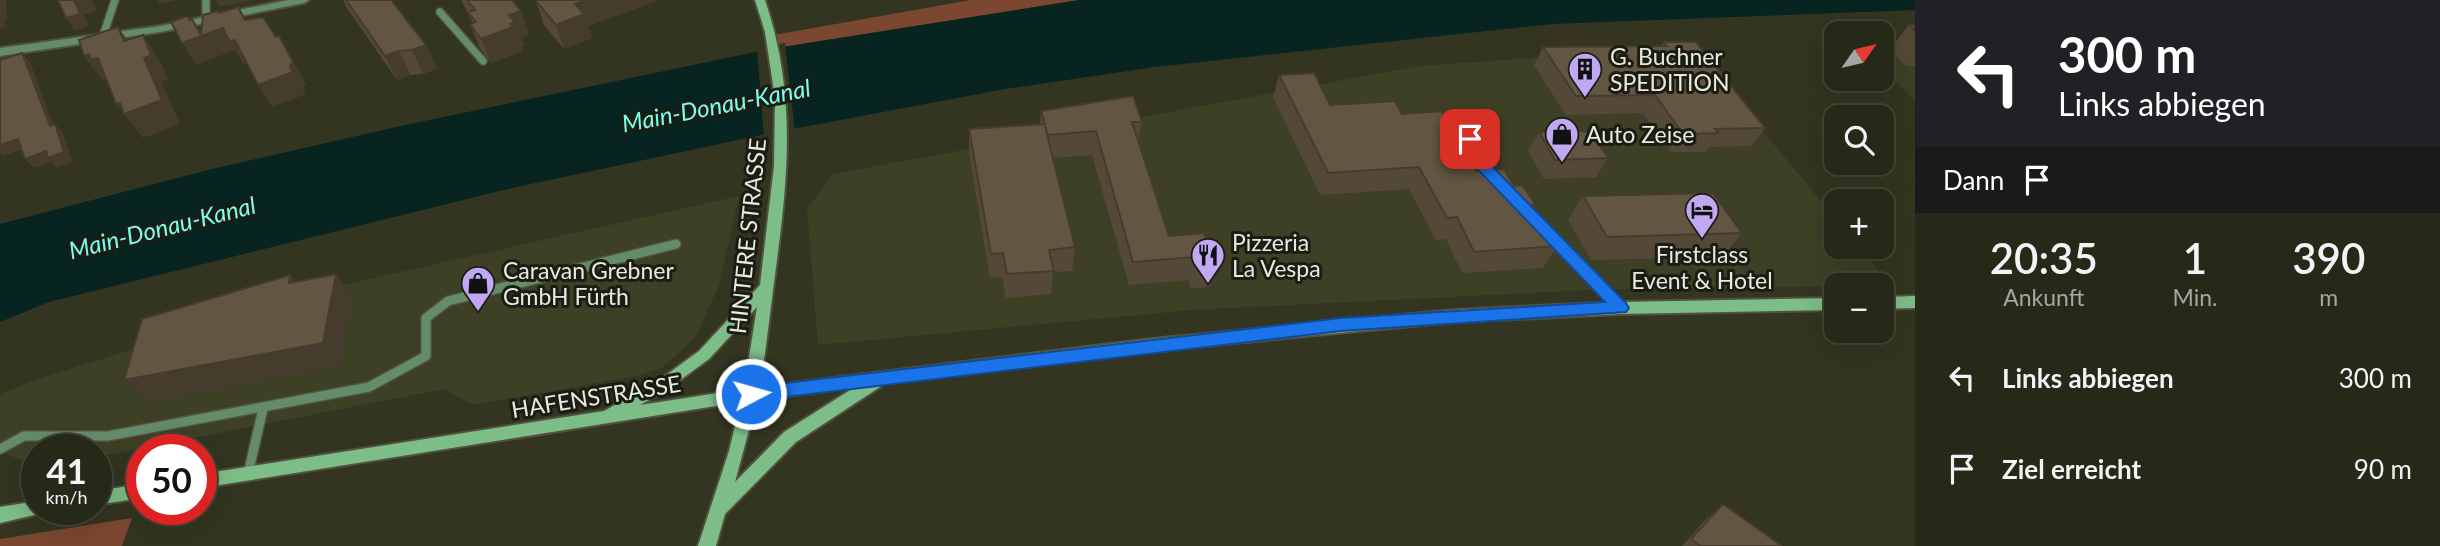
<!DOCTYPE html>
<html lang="de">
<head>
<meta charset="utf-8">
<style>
	body { margin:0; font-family:Lato,sans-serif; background:#323425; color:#f1f3f6; height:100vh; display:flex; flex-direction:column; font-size:26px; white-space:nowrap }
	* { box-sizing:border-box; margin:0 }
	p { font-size:23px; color:#a4a6a2 }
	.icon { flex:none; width:38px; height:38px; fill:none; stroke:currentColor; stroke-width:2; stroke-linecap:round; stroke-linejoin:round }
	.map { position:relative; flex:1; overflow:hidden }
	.sheet { display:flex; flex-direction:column; background:#262818; width:525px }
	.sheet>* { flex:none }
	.guide { background:#202124; color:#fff; overflow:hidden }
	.needle { width:46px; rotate:56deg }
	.buttons { position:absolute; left:1824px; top:21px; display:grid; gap:14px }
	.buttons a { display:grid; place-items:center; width:70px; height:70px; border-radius:14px; background:#262818; box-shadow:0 7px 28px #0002,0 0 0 2px #424437; font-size:35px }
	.speed { position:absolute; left:21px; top:434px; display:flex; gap:14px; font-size:35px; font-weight:700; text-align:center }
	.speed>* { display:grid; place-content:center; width:91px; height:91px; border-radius:50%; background:#262818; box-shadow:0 7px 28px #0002,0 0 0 2px #424437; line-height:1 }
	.speed small { font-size:18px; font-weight:400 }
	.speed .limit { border:10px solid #d22; background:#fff; color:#111 }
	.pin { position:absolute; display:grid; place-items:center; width:60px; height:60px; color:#fff; margin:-30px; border-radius:14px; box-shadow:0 4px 10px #0006 }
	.me { position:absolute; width:77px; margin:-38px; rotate:84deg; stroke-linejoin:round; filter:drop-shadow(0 0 5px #0008) }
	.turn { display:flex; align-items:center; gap:24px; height:147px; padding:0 28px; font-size:32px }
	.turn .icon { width:91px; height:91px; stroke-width:2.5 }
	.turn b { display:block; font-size:49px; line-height:60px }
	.then { display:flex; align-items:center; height:66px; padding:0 28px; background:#0003; gap:14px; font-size:26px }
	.eta { display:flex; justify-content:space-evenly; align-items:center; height:119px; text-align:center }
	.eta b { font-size:42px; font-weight:600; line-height:49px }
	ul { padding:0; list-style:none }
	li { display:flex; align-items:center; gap:21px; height:91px; padding:0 28px }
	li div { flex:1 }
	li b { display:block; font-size:26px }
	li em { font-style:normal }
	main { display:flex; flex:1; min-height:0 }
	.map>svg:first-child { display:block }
	.built { fill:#3d4024 }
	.green { fill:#7b4730 }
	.water { fill:#072420 }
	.pier { fill:#333520 }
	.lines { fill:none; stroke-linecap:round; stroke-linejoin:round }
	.lane-far1-casing { stroke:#50523e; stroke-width:10 }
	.lane-casing { stroke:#50523e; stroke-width:12 }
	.street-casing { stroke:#50523e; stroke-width:4 }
	.secondary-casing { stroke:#50523e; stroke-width:4 }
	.lane-far1 { stroke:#648c6a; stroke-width:7 }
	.lane { stroke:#648c6a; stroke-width:9 }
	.street { fill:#648c6a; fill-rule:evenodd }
	.secondary { fill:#7dbd88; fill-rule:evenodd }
	.wall { fill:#544938 }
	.shaded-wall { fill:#453c2e }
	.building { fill:#625541; stroke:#453c2e; stroke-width:2 }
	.route { fill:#1a73e8; stroke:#114b97; stroke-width:2 }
	.labels { text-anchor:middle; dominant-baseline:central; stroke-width:6; stroke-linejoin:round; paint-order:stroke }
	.poi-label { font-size:23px; fill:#e8eadd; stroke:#1b1c13; text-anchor:start }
	.street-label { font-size:23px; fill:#e8eadd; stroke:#1b1c13 }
	.water-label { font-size:24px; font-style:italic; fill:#7afdeb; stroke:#1b1c13 }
</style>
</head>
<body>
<main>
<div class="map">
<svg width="1915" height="546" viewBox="0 0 1915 546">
	<rect width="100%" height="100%" fill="#333520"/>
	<path class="built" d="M1881 41H1915V101L1881 65Z
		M1693 47 1836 219V247H1859L1892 286 1610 289 1192 310 818 345 807 209 833 174 1419 66Z
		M739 196 719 285 695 338 663 367 637 376 472 405 444 389 96 457V450H37V466L0 452V394L38 379 329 288Z"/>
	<path class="green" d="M971 0H1079L770 49 768 36Z
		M132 518 122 546H0V539Z"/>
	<path class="water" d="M1079 0H1915V10L1552 24 1155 67 1005 89 766 134 512 188 49 302 0 322V224L212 169 405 125 770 49Z"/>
	<path class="pier" d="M785 43 795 132 764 138 757 48Z"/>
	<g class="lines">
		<defs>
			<path id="lane-far1" d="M206 0V21
				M440 12 483 61
				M102 39 115 0
				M1470 139 1468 150 1494 177
				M1544 229 1558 243"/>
			<path id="lane" d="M1556 241 1620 308
				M0 449 24 436H108L369 387 426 356V318L448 301 676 244
				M248 474 263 409"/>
			<path id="street" d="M288 0H309L304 3 160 32 0 56V48L160 26Z"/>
			<path id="secondary" d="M755 0H765C797 94 788 179 775 275 770 312 766 350 760 387L1151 339 1454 310 1620 302 1836 298V310L1620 314 1454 322 1151 351 882 384 880 387 796 442 725 514 716 546H698L729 451 741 402 201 488V474L604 411 658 381 699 351 760 285 774 166 775 98 765 32ZM757 307 744 389 640 405 668 389 709 359ZM855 387 784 432 735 482 757 400Z
				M1915 296V308L1881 309V297Z
				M142 484V498L96 505V491Z
				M37 501V509H45L43 513 0 523V507Z"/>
		</defs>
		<use href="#lane-far1" class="lane-far1-casing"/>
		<use href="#lane" class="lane-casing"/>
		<use href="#street" class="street-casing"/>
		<use href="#secondary" class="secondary-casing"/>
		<use href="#lane-far1" class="lane-far1"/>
		<use href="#lane" class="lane"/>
		<use href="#street" class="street"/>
		<use href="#secondary" class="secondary"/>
	</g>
	<path class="wall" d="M343 0H391L426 45 437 69 423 74 411 75 397 80 347 8Z
		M461 0H512L521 11 529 35 521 38 524 46 520 47 522 51 491 63 480 48 470 24 473 23Z
		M536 1H656L588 26 592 38 564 49 544 25Z
		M1909 25H1915V66H1906L1890 49Z
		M1664 42 1765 128 1751 146 1709 147 1706 152H1671L1643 113 1566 115 1534 65 1543 47 1661 46Z
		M1279 75 1330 105 1402 114 1477 171 1514 186 1536 205 1534 208 1557 246 1543 268 1462 273 1446 239 1436 240 1409 189 1320 195 1273 97Z
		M1041 111 1142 122 1138 141 1169 236 1215 263 1209 287 1191 288 1189 280 1129 285 1092 155 1053 158 1075 247 1072 271 1053 272 1051 294 1006 298 1002 277 990 278 969 153V129L1040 124Z
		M1539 132 1608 158 1596 177 1544 179 1528 151Z
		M1583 196 1742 233 1723 257 1591 260 1568 220Z
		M1723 504 1782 546H1682L1705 520Z"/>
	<path class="shaded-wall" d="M0 0H6L7 20 4 21 6 27 0 29Z
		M83 0H92L97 11 84 15 89 26 75 31 66 18 75 2Z
		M157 0H178L160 4Z
		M215 0H251L219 7Z
		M587 0H656V1L588 26 592 38 564 49 556 25 575 4Z
		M521 11 529 35 521 38 524 46 520 47 522 51 491 63 481 39 510 24 509 15Z
		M192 19 203 35 223 28 235 40 248 62 243 64 235 50 196 65 182 43 200 36Z
		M118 27 135 51 124 41Z
		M143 35 159 59 168 79 161 82 180 124 143 138 116 104Z
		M279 36 306 84 303 88 306 94 272 107 258 85 290 66Z
		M426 45 437 69 423 74 412 50Z
		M399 51 411 75 397 80 385 56Z
		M22 53 30 62 57 135 50 126Z
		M89 54 98 58 106 79 102 80 84 56Z
		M55 124 63 133 72 162 56 168 51 162 34 168 25 159 46 151Z
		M18 139 26 148 3 156 0 152V145Z
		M336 274 352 298 340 366 147 403 124 380Z
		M290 275 307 298 289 283Z"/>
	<path class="building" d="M58 0H83L75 2 80 14 66 18Z
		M346 0H391L426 45 412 50 399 51 385 56Z
		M467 0H512L521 11 509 15 515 22 510 24 513 27 481 39 470 24 476 22 468 12 475 10Z
		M539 0H587L575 4 584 14 556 25 536 1Z
		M238 7 245 20 263 17 276 37 279 36 293 62 290 66 293 72 258 85 235 40 230 42 223 28 182 43 171 22 187 16 190 20 192 19 201 35 203 15 217 11 219 13Z
		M1909 25H1915V31Z
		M118 27 124 41 143 35 151 55 144 58 162 100 124 114 120 103 116 104 98 58 91 60 89 54 84 56 79 40Z
		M1664 42H1696L1765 128 1715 129 1719 133 1683 134 1655 95 1576 96 1543 47 1667 46Z
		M22 53 50 126 55 124 64 152 48 158 46 151 25 159 18 139 0 145V60Z
		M1314 73 1330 105 1395 101 1402 114 1441 111 1477 171 1504 169 1514 186 1522 185 1536 205H1532L1557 246 1474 252 1457 217 1447 218 1419 167 1328 173 1279 75Z
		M1133 96 1142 122H1132L1169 236 1204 233 1215 263 1197 265 1194 257 1133 262 1096 131 1048 135 1045 126 1075 247 1049 250 1054 271 1007 274 1003 253 991 254 969 129 1045 124 1041 111Z
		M1590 131 1608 158 1555 160 1539 132Z
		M1713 193 1742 233 1607 237 1583 196Z
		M336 274 323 343 124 380 142 319 290 275 289 283Z
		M1723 504 1782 546H1700L1691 539Z"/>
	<path class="route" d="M1470 135 1477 139 1475 149 1626 303 1629 308 1626 312 1341 331 751 401 745 399 742 394 745 389 751 387 1341 318 1605 302 1463 154V139Z"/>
	<defs>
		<symbol id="building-pin" viewBox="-11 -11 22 30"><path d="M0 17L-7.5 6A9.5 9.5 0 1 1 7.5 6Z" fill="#c1a8f3" stroke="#1b1c13"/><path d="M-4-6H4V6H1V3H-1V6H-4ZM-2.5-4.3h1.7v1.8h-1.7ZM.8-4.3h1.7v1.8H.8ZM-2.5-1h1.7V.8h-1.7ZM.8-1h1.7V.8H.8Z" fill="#111"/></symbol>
		<symbol id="shop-pin" viewBox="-11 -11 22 30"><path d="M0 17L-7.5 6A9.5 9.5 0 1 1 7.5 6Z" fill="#c1a8f3" stroke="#1b1c13"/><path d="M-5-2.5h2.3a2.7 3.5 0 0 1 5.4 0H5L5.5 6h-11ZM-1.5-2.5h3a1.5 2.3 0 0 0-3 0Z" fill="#111"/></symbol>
		<symbol id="hotel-pin" viewBox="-11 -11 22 30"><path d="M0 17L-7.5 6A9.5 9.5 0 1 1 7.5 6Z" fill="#c1a8f3" stroke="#1b1c13"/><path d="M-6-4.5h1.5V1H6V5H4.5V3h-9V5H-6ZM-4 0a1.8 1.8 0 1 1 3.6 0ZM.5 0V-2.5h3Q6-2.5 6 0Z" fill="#111"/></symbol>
		<symbol id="restaurant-pin" viewBox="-11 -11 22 30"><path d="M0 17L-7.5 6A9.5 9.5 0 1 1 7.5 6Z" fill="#c1a8f3" stroke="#1b1c13"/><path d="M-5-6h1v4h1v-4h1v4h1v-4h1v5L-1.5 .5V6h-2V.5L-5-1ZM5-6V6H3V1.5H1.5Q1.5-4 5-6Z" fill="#111"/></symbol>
	</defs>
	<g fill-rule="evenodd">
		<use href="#building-pin" x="1566" y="50" width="38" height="52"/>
		<use href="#shop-pin" x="1543" y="115" width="38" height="52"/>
		<use href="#hotel-pin" x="1683" y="191" width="38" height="52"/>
		<use href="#restaurant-pin" x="1189" y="236" width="38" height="52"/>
		<use href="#shop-pin" x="459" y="264" width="38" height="52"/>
	</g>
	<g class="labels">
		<g class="poi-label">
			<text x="1610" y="56">G. Buchner<tspan x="1610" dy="26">SPEDITION</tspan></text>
			<text x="1586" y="134">Auto Zeise</text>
			<text x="1232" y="242">Pizzeria<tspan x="1232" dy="26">La Vespa</tspan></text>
			<text x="1702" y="254" text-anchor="middle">Firstclass<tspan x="1702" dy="26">Event &amp; Hotel</tspan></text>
			<text x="503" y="270">Caravan Grebner<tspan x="503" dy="26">GmbH Fürth</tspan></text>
		</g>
		<g class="street-label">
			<text transform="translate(747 236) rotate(-84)">HINTERE STRASSE</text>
			<text transform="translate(596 396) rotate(-9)">HAFENSTRASSE</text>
		</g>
		<g class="water-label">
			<text transform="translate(716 105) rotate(-11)">Main-Donau-Kanal</text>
			<text transform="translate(162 227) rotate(-14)">Main-Donau-Kanal</text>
		</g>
	</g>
</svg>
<div class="buttons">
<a><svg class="needle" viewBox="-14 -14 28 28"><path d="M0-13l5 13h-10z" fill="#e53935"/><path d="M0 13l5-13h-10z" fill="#a4a6a2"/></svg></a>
<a><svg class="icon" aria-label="search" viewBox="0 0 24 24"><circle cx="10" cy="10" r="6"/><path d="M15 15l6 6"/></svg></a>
<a>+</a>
<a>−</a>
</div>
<div class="speed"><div>41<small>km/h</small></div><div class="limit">50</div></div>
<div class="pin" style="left:1470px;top:139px;background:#d93025"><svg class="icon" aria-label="arrive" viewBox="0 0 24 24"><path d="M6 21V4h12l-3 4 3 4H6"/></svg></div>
<svg class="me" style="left:751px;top:394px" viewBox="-20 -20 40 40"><circle r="17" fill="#1a73e8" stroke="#fff" stroke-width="3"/><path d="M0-11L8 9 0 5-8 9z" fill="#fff"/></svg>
</div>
<section class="sheet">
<div class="guide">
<div class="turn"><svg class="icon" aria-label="left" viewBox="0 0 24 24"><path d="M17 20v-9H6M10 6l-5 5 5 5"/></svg><div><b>300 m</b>Links abbiegen</div></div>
<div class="then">Dann<svg class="icon" aria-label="arrive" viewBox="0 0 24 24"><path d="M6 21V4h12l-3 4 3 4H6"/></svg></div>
</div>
<div class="eta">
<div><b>20:35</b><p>Ankunft</p></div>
<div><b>1</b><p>Min.</p></div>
<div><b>390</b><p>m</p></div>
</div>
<ul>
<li><svg class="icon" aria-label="left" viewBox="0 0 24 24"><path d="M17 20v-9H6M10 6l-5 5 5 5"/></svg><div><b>Links abbiegen</b></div><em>300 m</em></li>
<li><svg class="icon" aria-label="arrive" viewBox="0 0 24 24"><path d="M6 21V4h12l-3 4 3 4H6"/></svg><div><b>Ziel erreicht</b></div><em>90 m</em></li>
</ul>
</section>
</main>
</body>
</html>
